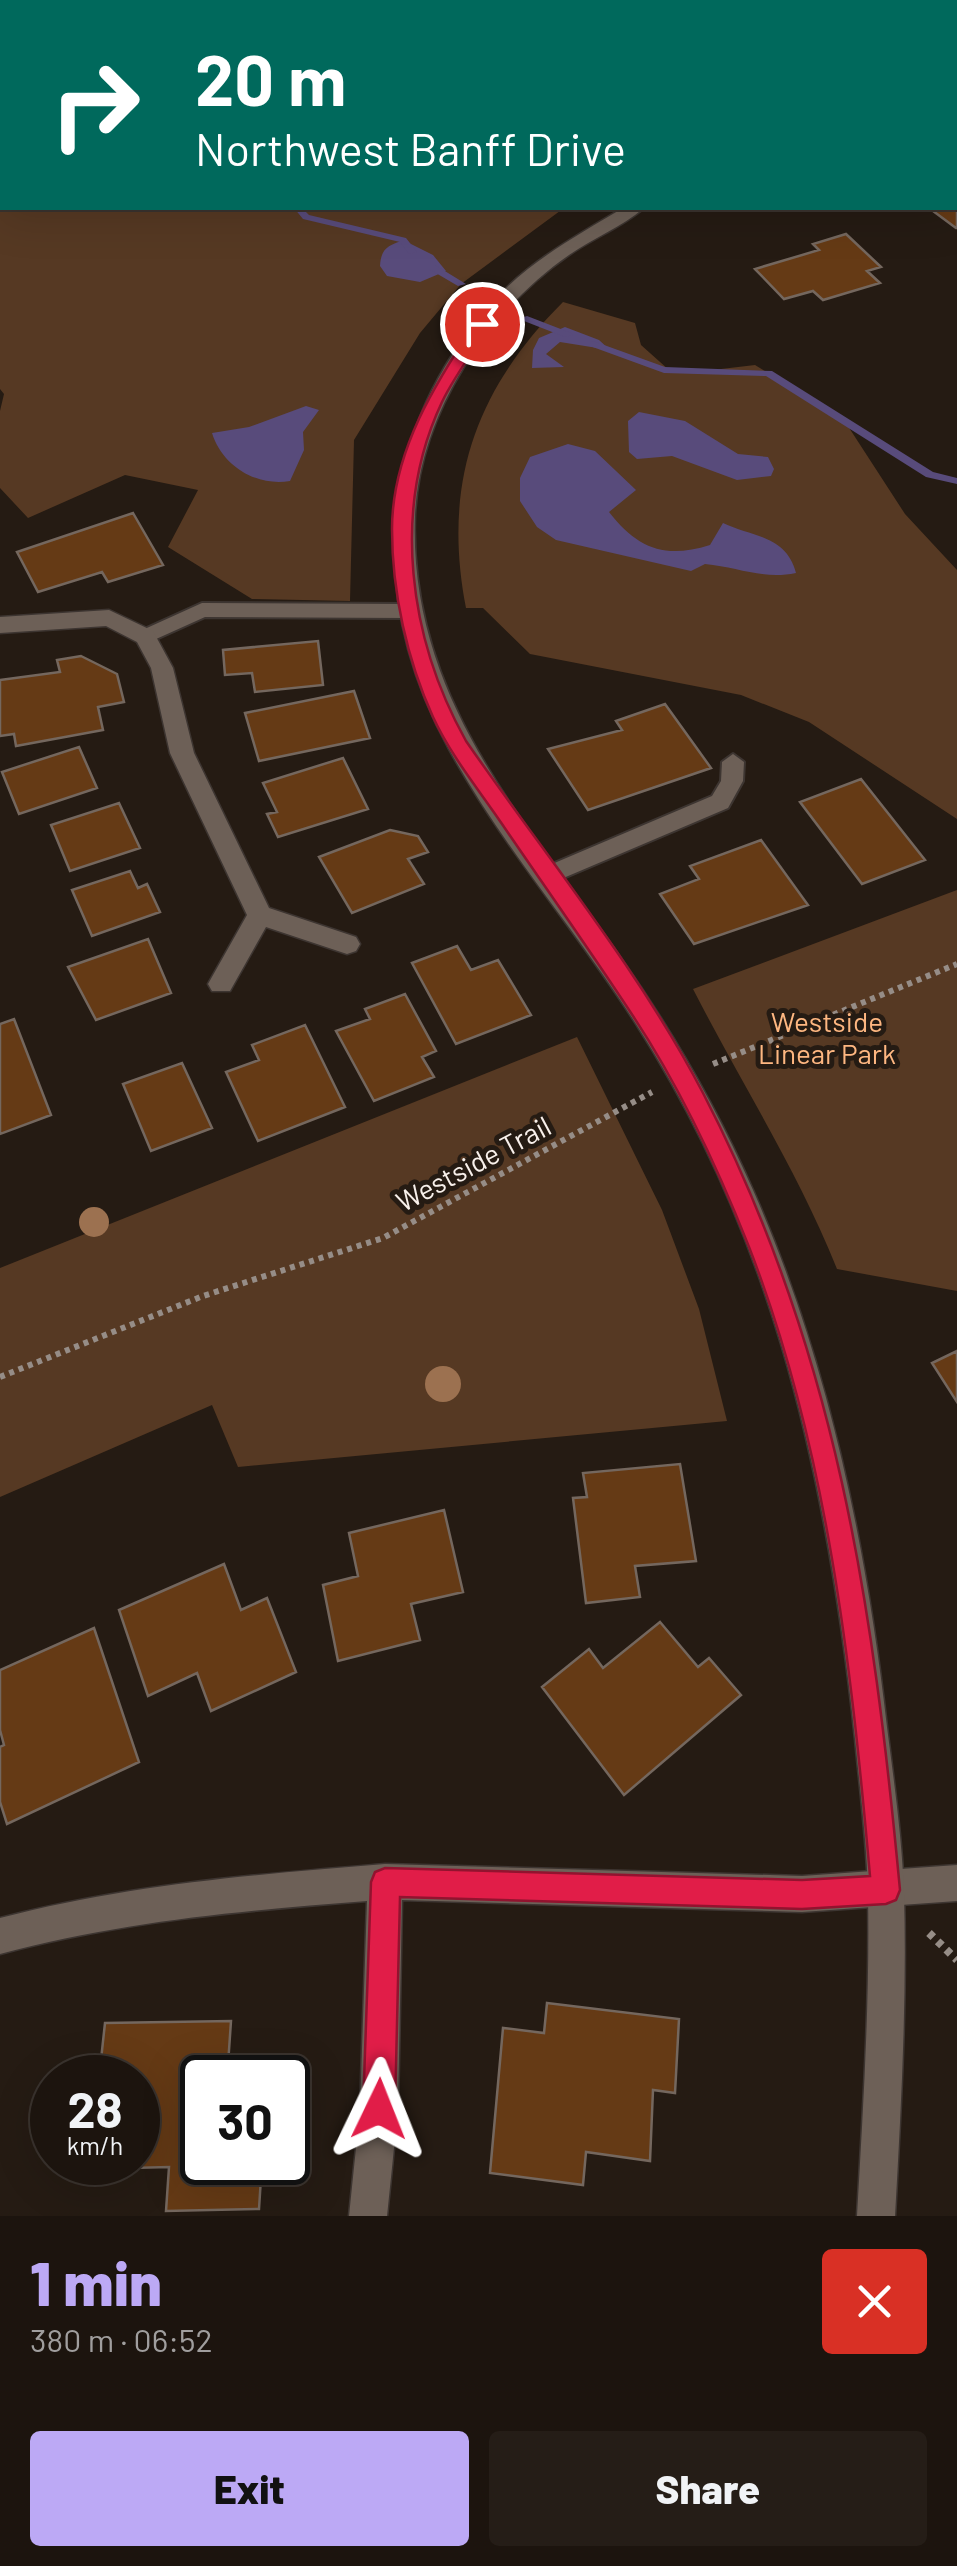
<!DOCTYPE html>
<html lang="en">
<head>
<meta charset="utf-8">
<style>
	body { margin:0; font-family:Barlow,sans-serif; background:#251d17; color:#f1f3f6; height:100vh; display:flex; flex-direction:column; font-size:38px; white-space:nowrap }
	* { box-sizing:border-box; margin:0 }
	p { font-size:32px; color:#a09e9e }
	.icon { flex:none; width:55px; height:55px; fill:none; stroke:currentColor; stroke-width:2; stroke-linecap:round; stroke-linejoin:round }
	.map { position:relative; height:2216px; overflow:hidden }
	.drawer { display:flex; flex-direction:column; background:#1c140e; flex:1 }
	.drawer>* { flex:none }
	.hud { position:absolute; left:0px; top:0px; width:958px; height:210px; box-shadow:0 10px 40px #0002,0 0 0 2px #3a332e; background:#00695c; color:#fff; overflow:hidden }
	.speed { position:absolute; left:30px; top:2055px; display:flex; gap:20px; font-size:50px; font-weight:700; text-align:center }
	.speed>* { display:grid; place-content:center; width:130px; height:130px; border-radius:50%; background:#1c140e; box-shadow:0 10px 40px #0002,0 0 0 2px #3a332e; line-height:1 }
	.speed small { font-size:25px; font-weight:400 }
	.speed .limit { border:5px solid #111; border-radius:15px; background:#fff; color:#111 }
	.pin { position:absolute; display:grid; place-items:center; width:85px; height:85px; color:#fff; margin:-42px; border:5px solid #fff; border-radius:50%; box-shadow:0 2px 10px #0007 }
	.me { position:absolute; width:110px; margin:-55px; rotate:2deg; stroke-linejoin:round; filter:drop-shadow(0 0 8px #0008) }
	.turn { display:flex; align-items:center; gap:35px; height:210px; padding:0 30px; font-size:45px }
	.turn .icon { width:130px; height:130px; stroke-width:2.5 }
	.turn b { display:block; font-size:70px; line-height:85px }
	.round { display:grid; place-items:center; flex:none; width:105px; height:105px; border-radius:10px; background:#251d17 }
	.headline { display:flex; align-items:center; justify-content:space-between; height:170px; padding:0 30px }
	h1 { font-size:60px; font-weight:800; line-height:75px; color:#bca9f5 }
	.primary-button { display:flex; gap:20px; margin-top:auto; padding:20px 30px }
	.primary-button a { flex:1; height:115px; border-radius:10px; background:#bca9f5; color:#111; font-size:40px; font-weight:800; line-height:115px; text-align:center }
	.primary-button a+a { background:#251d17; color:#f1f3f6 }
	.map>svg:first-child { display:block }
	.green { fill:#563923 }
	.water { fill:#584b7b }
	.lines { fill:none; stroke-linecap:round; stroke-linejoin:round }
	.stream { fill:#584b7b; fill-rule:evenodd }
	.building { fill:#653a15; stroke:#74675e; stroke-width:2.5 }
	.service-casing { stroke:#3d3531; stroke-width:4 }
	.minor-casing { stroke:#3d3531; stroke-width:3 }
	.secondary-casing { stroke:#3d3531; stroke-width:3 }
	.path-far1 { stroke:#968d87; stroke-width:6; stroke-dasharray:5 5; stroke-linecap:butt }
	.path { stroke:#968d87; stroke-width:8; stroke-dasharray:6 6; stroke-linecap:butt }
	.service { fill:#6d6057; fill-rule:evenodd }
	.minor { fill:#6d6057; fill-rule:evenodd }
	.secondary { fill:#6d6057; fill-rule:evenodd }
	.tree { fill:#9c7150 }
	.route { fill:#e11d48; stroke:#92132f; stroke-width:2.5 }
	.labels { text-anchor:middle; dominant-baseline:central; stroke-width:10; stroke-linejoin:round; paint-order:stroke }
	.park-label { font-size:28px; fill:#feb781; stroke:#251b13 }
	.street-label { font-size:28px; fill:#f8f0eb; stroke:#251b13 }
</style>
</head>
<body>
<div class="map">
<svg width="957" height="2216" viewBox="0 0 957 2216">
	<rect width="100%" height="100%" fill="#251b13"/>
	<path class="green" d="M0 0 9 2H2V208H564L461 284 420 333 354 440 350 601 252 599 168 547 198 490 125 475 28 518 0 488V411L4 394 0 389Z
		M563 302 635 323 641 345 669 370 687 373 755 365 844 420 905 514 957 570V819L809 722 741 695 530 654 483 608H466C442 484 475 390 563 302Z
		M957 890V1291L837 1269C798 1171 741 1083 693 989Z
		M577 1037 662 1210 699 1309 727 1421 238 1467 212 1405 0 1497V1268Z"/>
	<path class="water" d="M403 240 433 255 446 271 420 282 387 276 380 266C381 248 388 246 403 240Z
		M565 327 599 340 610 350 560 342 546 354 564 367 532 368 533 350 539 338Z
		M306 406 319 410 303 432 304 450 290 481C257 487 222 466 212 433L249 427Z
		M639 412 685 421 738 454 768 457 774 469 771 476 737 480 672 456 637 459 629 452 628 421Z
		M568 444 595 451 636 490 609 512C638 549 665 559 710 545L723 523C752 537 786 535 796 573 763 580 738 567 705 564L691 571 556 540 537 527 520 501V478L530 457Z"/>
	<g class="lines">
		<path class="stream" d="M0 96 2 97V101L0 102Z
			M294 208H302L309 215 406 238 417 252 409 254 400 242 303 219Z
			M429 265H435L466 284 458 286 429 269Z
			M527 316 571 333 573 335 565 337 524 321V317Z
			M593 341 665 367 772 371 933 472 957 478V484L926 477 766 376 664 373 590 346V342Z"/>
	</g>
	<path class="building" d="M957 188V228H956L929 208H955Z
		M846 234 881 267 867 271 880 283 823 300 813 291 784 299 755 269 819 250 813 244Z
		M133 513 163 565 108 582 102 572 38 592 17 552Z
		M318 641 323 685 255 692 252 673 225 675 223 650Z
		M81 656 117 674 124 702 98 707 103 730 16 746 14 734 0 736V680L60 672 57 660Z
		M354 691 370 738 259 761 245 713Z
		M665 704 711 768 588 810 548 749 622 730 616 721Z
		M79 747 97 788 19 814 2 772Z
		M343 758 368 809 278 837 267 814 277 812 263 783Z
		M861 779 925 860 862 884 800 802Z
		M119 803 140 848 70 871 51 825Z
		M390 830 418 836 428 852 408 859 424 884 352 913 319 857Z
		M761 840 808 905 694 944 660 894 699 879 690 866Z
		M130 871 138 888 147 884 160 912 92 936 72 890Z
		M148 939 171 993 96 1020 68 967Z
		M457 946 471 970 498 960 531 1015 456 1044 412 963Z
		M405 994 436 1051 422 1057 434 1077 374 1101 336 1031 370 1019 365 1009Z
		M14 1019 51 1115 0 1134V1024Z
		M305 1025 345 1107 258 1141 226 1072 259 1060 252 1045Z
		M182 1063 212 1128 151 1151 123 1084Z
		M957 1351V1402L932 1363Z
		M680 1464 696 1561 635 1566 640 1597 586 1603 573 1498 587 1497 583 1473Z
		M444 1510 463 1592 411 1604 420 1640 338 1661 323 1585 358 1576 349 1533Z
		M224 1564 241 1610 267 1598 296 1672 211 1711 197 1673 148 1696 119 1610Z
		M660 1622 698 1667 709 1658 741 1695 624 1795 542 1687 589 1649 603 1668Z
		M94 1628 139 1762 7 1824 0 1802V1747L4 1745 0 1730V1670Z
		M547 2003 679 2019 675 2093 653 2090 650 2161 586 2152 583 2185 490 2173 503 2028 544 2033Z
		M231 2021 228 2065 266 2064 265 2078H202V2162H262L259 2209 166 2211 169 2167 91 2169V2162H138V2078H99L105 2023Z"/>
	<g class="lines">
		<defs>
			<path id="service" d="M202 603 408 604 418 611 408 618 205 617 145 644 135 637 138 632Z
				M733 754 744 762 743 781 728 808 554 882H538L535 876 538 870 712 796 721 781 722 762Z"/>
			<path id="minor" d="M237 0H257L258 2H239Z
				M849 0H871L872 2H851Z
				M955 42 957 43V54L955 53Z
				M109 610 153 631 173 668 194 753 269 908 356 937 360 944 356 951 347 954 266 927 230 991H212L208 984 247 915 170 753 151 668 137 642 106 626 0 633V617Z
				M385 1864 802 1876 957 1865V1901L802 1912 402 1900 398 2109 387 2216H349L360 2109 367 1901C239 1911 125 1921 0 1954V1918C131 1884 251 1875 385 1864Z"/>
			<path id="secondary" d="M955 100H957V110H955Z
				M623 208H644C622 227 593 238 569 255 487 312 420 413 415 515 408 697 523 818 621 958 672 1031 717 1108 753 1190 828 1360 866 1543 887 1727 894 1782 902 1838 904 1893 907 2001 901 2109 895 2216H857C863 2109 870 2002 868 1894 867 1843 860 1791 855 1739 841 1607 820 1475 782 1347 748 1233 700 1124 636 1024 577 931 501 845 449 749 367 599 376 436 489 306 526 263 576 236 623 208Z"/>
		</defs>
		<use href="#service" class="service-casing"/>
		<use href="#minor" class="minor-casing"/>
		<use href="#secondary" class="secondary-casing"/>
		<path class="path-far1" d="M713 1064 957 964
			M0 1377 203 1296 383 1238 652 1092"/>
		<path class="path" d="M929 1933 957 1960"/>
		<use href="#service" class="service"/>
		<use href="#minor" class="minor"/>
		<use href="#secondary" class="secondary"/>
	</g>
	<g class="tree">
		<circle cx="94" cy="1222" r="15"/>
		<circle cx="443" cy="1384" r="18"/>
	</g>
	<path class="route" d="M477 320 491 324C475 349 455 375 442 402 391 510 409 639 466 741 545 855 640 971 703 1093 837 1352 873 1604 900 1890L896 1900 886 1904 802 1909 400 1897 395 2109 390 2120 379 2124 368 2120 363 2109 371 1882 375 1872 385 1868 802 1880 870 1876C851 1662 827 1448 749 1247 717 1166 679 1085 631 1013 589 949 545 887 502 824 479 790 451 756 433 717 407 660 392 592 392 529 392 451 436 382 477 320Z"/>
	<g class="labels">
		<g class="park-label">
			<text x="827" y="1021">Westside<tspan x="827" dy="32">Linear Park</tspan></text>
		</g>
		<g class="street-label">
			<text transform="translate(473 1163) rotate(-28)">Westside Trail</text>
		</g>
	</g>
</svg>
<div class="speed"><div>28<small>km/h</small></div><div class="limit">30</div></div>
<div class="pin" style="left:482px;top:324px;background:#d93025"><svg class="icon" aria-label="arrive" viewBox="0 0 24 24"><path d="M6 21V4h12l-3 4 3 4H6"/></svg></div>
<svg class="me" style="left:379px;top:2109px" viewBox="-20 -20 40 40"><path d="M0-17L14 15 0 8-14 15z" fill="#e11d48" stroke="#fff" stroke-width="4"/></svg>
<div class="hud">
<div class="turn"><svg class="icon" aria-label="right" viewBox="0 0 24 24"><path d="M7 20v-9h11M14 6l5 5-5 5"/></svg><div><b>20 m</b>Northwest Banff Drive</div></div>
</div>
</div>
<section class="drawer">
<div class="headline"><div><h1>1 min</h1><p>380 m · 06:52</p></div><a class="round" style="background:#d93025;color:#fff"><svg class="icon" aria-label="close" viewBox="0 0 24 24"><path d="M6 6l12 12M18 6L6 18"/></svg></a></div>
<div class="primary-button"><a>Exit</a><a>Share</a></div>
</section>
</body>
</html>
